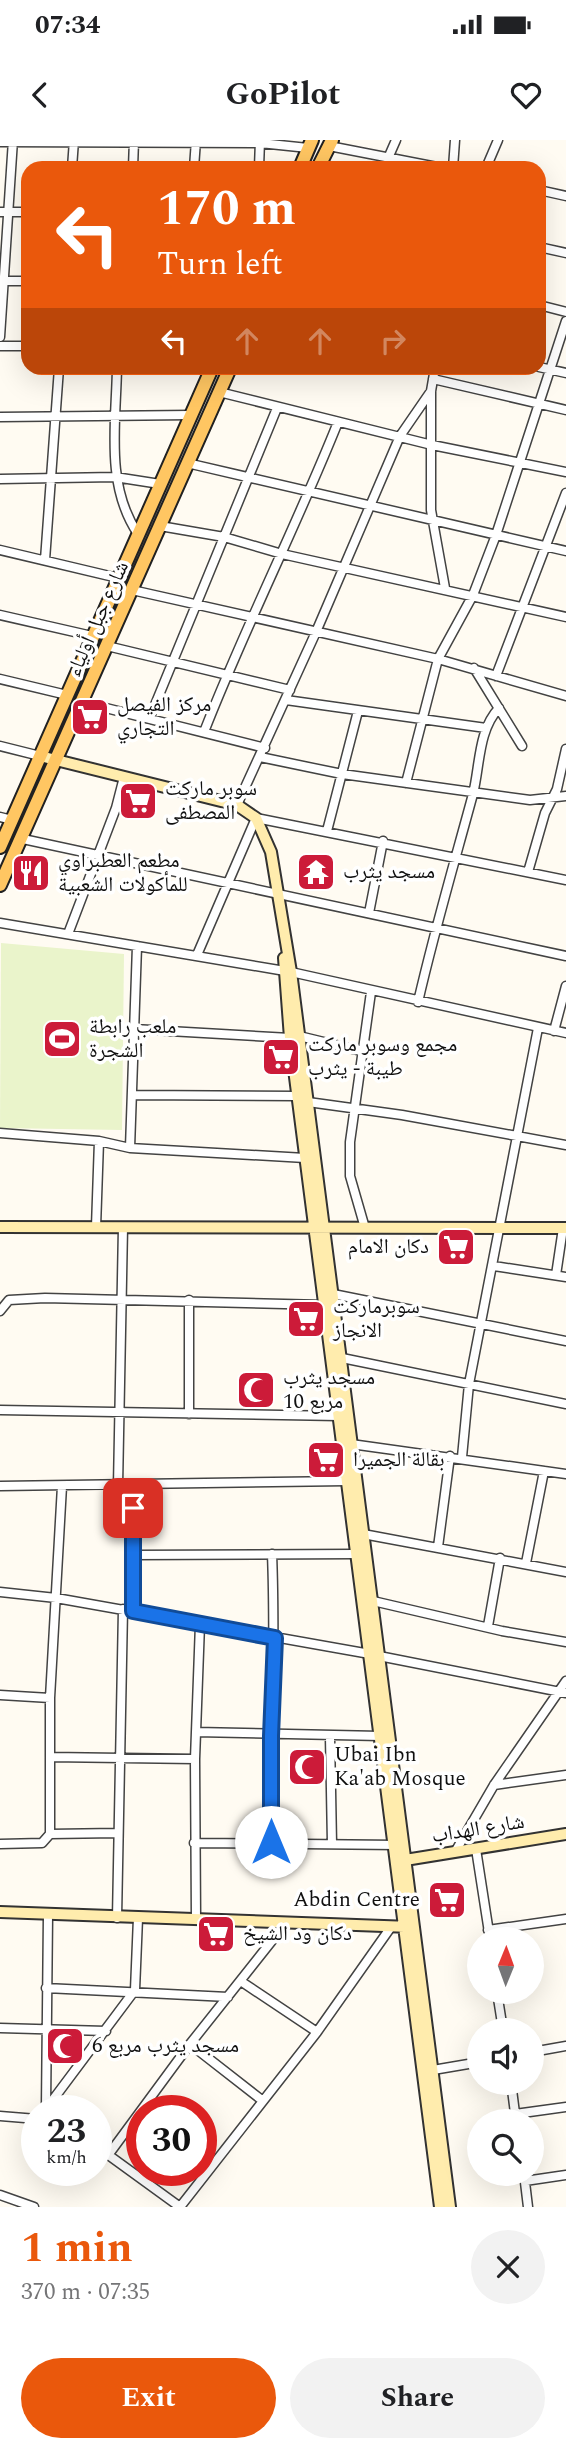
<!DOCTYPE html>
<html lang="en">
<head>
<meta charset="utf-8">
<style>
	body { margin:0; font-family:Spectral,"Noto Naskh Arabic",serif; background:#f2f2f2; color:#202124; height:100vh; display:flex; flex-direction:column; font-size:26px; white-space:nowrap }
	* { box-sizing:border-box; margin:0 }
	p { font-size:23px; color:#757577 }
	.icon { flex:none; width:38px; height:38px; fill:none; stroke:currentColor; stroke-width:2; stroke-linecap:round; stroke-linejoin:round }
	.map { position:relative; height:2067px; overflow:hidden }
	.details { display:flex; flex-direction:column; background:#fff; flex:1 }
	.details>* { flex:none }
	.hud { position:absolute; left:21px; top:21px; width:525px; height:214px; border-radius:21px; box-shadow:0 7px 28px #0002; background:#ea580c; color:#fff; overflow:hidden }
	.needle { width:46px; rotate:1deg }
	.controls { position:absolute; left:467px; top:1787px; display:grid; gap:14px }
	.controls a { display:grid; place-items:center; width:77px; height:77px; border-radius:50%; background:#fff; box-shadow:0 7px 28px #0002; font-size:35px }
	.speed { position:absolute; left:21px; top:1955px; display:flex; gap:14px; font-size:35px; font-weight:700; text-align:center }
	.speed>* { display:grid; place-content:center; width:91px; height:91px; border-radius:50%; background:#fff; box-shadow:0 7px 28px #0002; line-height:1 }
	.speed small { font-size:18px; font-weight:400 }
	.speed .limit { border:10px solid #d22; background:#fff; color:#111 }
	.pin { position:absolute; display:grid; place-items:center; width:60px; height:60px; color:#fff; margin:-30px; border-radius:14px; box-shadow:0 4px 10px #0006 }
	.me { position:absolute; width:77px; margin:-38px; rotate:0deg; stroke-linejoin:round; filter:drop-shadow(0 0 5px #0008) }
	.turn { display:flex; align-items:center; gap:24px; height:147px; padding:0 21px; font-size:32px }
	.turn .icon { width:91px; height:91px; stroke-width:2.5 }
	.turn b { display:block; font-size:49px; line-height:60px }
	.lanes { display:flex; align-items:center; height:66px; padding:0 21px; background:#0003; justify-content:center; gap:35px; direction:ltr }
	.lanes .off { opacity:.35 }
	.round { display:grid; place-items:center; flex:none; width:74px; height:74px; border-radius:37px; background:#f2f2f2 }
	.overview { display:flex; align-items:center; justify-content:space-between; height:119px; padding:0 21px }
	h1 { font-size:42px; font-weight:700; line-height:52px; color:#ea580c }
	.action { display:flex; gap:14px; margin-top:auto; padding:14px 21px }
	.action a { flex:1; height:80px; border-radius:42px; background:#ea580c; color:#fff; font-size:28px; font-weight:700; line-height:80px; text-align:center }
	.action a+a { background:#f2f2f2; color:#202124 }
	.status { display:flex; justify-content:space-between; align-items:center; height:49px; padding:0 35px; background:#fff; direction:ltr }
	.status svg { height:19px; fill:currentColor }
	header { display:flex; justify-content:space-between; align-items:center; height:91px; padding:0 21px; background:#fff; font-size:32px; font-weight:700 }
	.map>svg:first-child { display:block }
	.pitch { fill:#eaf4cb }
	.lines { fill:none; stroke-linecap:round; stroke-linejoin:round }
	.street-casing { stroke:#434343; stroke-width:11 }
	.secondary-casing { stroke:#323232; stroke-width:14 }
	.primary-casing { stroke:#212121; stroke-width:16 }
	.street { stroke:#fff; stroke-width:8 }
	.secondary { stroke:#ffecad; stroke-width:10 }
	.primary { stroke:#ffc662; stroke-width:12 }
	.route-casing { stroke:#114b97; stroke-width:18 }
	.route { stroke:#1a73e8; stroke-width:12 }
	.labels { text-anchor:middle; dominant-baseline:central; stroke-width:7; stroke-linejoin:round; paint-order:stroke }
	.street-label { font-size:21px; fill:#101010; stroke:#fff }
	.poi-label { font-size:21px; fill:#101010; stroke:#fff; text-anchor:start }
</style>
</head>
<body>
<div class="status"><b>07:34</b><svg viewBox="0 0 49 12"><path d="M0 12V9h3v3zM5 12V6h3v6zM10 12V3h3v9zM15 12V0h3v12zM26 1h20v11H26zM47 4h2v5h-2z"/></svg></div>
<header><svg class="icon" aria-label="back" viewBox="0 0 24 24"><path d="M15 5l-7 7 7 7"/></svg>GoPilot<svg class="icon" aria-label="heart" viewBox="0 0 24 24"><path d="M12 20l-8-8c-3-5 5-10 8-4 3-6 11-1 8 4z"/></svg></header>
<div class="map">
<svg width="566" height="2067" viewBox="0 0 566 2067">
	<rect width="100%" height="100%" fill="#fffbf2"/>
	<path class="pitch" d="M1 803 124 814 122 990 0 988Z"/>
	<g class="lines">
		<defs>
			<path id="street" d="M0 2 260 3 308 8
				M329 6 442 28
				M389 16 396 0
				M72 28 74 0
				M133 28 134 0
				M194 28 196 0
				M259 28 260 0
				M453 28 455 0
				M486 28 498 0
				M539 50 566 56
				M0 72H28
				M539 107 566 113
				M0 141H28
				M539 165 566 172
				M0 197 13 0
				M0 206H28
				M539 227 566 233
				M117 228C116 284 105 345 138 394
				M435 228 431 251V370L445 448
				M433 239 566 270
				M219 252 432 305 566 332
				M0 277 191 275
				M187 323 566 411
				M0 339 115 337 160 344
				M160 386 224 397 282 414 566 477
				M0 410 118 438
				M45 420 59 228
				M132 450 438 519 566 556
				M0 475 92 496
				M107 506 290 550
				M474 528 522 606
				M496 536 566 353
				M0 539 67 555
				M286 560 486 588
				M82 562 265 608
				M150 577 277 268
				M204 592C245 487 296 387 338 282
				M0 606 40 616
				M260 617 342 634 530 660 566 656
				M406 643 438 519 473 455 496 395 566 181
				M237 665 316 492 400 296 431 251
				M0 677 12 680
				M327 691 358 571
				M23 699 566 816
				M528 732 545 673 557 649 566 609
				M369 773 383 701
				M0 783 291 832 566 893
				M68 794 116 668 124 637
				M197 815 256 678 566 740
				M418 862C434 792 454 724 473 654 480 626 478 590 499 568
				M134 889 290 898
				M554 891 566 846
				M299 896 361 911
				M132 955 297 956
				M308 962 402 975 566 1005
				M0 993 99 1001 130 1008 305 1018
				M130 1008 137 806
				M96 1087 99 1001
				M365 1088 350 1036V1002L371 852
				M494 1126 566 1137
				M556 1135 563 1088
				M333 1154 566 1201
				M0 1171 9 1160 45 1158 324 1165
				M342 1218 566 1264
				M0 1270 338 1276
				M189 1274V1160
				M351 1304 566 1334
				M462 1317 469 1244 538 888
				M0 1346 347 1341
				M118 1346 123 1087
				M363 1394 566 1432
				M438 1407 450 1316
				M132 1415 356 1414
				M526 1423 544 1331
				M0 1452 56 1458 370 1514
				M373 1461 502 1491 566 1502
				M133 1471 134 1346
				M488 1486 500 1418
				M379 1516 566 1553
				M0 1555 50 1558
				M196 1592 380 1596
				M330 1597 332 1704
				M50 1617 195 1619
				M494 1645 566 1635
				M50 1694 117 1693
				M271 1702C271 1606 276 1510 272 1414
				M194 1703 398 1705
				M0 1704 42 1703 50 1694V1558L62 1346
				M476 1709 490 1799
				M455 1712 494 1645 566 1541
				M117 1778 123 1469
				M196 1779 195 1619 200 1484
				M488 1790 566 1779
				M242 1842 317 1892
				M46 1848 228 1857
				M497 1852 503 1890
				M0 1888 106 1891
				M190 1904 263 1961
				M532 1912 566 1906
				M433 1930 480 1922
				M511 1942 516 1981
				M46 1968 48 1775
				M46 1969 135 1850 138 1778
				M515 1974 566 1967
				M0 1976 37 1979
				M96 2006 180 2067
				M109 2014 190 1904 286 1783
				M524 2034 528 2067
				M525 2041 566 2035
				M0 2055 34 2067
				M180 2067 317 1892 391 1787"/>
			<path id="secondary" d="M40 616 237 665 256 678 271 712 291 832 450 2067
				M284 818 290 898 440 2067
				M0 1087 566 1088
				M399 1721 566 1694
				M0 1772 411 1787"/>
			<path id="primary" d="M300 28 312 0
				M318 28 332 0
				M0 707 212 228
				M0 745 230 228"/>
		</defs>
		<use href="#street" class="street-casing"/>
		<use href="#secondary" class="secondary-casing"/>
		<use href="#primary" class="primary-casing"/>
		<use href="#street" class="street"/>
		<use href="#secondary" class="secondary"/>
		<use href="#primary" class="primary"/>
	</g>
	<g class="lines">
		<defs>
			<path id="route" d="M133 1368V1471L275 1498 271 1596V1702"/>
		</defs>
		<use href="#route" class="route-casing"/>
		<use href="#route" class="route"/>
	</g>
	<defs>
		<symbol id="supermarket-square" viewBox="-11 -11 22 22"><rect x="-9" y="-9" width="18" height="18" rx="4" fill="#cc1b39" stroke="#fff"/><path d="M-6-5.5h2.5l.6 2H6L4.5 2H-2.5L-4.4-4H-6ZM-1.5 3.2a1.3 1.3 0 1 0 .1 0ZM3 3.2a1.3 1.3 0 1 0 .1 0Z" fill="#fff"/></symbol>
		<symbol id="temple-square" viewBox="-11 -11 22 22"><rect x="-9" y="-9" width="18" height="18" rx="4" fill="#cc1b39" stroke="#fff"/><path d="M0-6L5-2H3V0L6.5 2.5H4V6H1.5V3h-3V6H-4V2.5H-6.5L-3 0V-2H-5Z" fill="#fff"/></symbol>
		<symbol id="restaurant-square" viewBox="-11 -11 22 22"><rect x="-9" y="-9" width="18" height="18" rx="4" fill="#cc1b39" stroke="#fff"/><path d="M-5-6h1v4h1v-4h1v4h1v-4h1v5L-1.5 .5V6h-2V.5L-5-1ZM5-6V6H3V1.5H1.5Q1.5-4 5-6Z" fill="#fff"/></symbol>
		<symbol id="stadium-square" viewBox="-11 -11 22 22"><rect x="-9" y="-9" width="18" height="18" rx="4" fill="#cc1b39" stroke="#fff"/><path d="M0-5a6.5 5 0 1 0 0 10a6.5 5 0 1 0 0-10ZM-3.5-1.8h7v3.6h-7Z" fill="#fff"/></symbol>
		<symbol id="mosque-square" viewBox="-11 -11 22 22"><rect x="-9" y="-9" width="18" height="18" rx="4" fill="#cc1b39" stroke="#fff"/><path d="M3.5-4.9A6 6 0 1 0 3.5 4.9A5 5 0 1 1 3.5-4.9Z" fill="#fff"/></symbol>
	</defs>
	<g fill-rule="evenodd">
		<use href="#supermarket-square" x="68" y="555" width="44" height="44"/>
		<use href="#supermarket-square" x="116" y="639" width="44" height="44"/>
		<use href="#temple-square" x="294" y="710" width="44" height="44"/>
		<use href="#restaurant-square" x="9" y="711" width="44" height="44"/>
		<use href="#stadium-square" x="40" y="877" width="44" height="44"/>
		<use href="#supermarket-square" x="259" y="895" width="44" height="44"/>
		<use href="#supermarket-square" x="434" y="1085" width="44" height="44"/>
		<use href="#supermarket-square" x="284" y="1157" width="44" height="44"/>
		<use href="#mosque-square" x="234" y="1228" width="44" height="44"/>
		<use href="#supermarket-square" x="304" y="1298" width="44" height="44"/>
		<use href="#mosque-square" x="285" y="1605" width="44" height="44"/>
		<use href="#supermarket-square" x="425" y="1738" width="44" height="44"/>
		<use href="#supermarket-square" x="194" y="1772" width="44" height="44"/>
		<use href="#mosque-square" x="43" y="1884" width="44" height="44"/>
	</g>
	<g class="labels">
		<g class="street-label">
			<text transform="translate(98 479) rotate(-66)">شارع جبل أولياء</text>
			<text transform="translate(478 1689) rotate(-9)">شارع الهداب</text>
		</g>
		<g class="poi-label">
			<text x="117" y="565">مركز الفيصل<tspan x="117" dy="24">التجاري</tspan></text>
			<text x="165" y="649">سوبر ماركت<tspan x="165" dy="24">المصطفى</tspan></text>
			<text x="58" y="721">مطعم العطبراوي<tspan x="58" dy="24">للمأكولات الشعبية</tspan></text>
			<text x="343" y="732">مسجد يثرب</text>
			<text x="89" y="887">ملعب رابطة<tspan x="89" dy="24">الشجرة</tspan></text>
			<text x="308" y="905">مجمع وسوبر ماركت<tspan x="308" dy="24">طيبة - يثرب</tspan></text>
			<text x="429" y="1107" text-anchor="end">دكان الامام</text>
			<text x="333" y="1167">سوبرماركت<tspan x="333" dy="24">الانجاز</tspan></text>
			<text x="283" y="1238">مسجد يثرب<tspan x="283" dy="24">مربع 10</tspan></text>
			<text x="353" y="1320">بقالة الجميرا</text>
			<text x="334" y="1615">Ubai Ibn<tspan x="334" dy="24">Ka'ab Mosque</tspan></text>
			<text x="420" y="1760" text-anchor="end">Abdin Centre</text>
			<text x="243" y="1794">دكان ود الشيخ</text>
			<text x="92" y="1906">مسجد يثرب مربع 6</text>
		</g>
	</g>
</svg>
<div class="controls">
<a><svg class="needle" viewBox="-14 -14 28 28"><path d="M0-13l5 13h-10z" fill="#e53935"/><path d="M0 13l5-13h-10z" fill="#757577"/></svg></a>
<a><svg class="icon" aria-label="sound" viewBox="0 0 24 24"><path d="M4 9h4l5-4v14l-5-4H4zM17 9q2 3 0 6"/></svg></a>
<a><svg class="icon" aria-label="search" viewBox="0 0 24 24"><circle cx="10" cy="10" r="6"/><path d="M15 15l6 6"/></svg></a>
</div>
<div class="speed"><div>23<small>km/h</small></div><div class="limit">30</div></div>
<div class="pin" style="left:133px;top:1368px;background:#d93025"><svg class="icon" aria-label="arrive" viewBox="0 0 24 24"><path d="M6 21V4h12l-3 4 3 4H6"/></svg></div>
<svg class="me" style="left:271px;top:1702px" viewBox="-20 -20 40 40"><circle r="19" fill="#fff"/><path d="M0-13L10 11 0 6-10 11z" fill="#1a73e8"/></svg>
<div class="hud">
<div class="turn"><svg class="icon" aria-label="left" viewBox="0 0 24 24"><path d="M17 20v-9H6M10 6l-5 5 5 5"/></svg><div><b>170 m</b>Turn left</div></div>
<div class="lanes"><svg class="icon" aria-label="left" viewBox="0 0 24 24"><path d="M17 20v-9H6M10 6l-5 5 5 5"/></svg><svg class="icon off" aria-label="ahead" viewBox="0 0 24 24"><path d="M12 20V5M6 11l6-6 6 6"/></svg><svg class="icon off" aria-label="ahead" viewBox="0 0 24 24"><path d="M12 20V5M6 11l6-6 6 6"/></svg><svg class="icon off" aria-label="right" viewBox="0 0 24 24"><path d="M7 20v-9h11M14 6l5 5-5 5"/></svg></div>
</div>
</div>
<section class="details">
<div class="overview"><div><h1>1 min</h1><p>370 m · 07:35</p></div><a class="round"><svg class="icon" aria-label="close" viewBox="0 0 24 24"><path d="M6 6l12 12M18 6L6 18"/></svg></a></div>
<div class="action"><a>Exit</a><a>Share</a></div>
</section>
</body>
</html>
